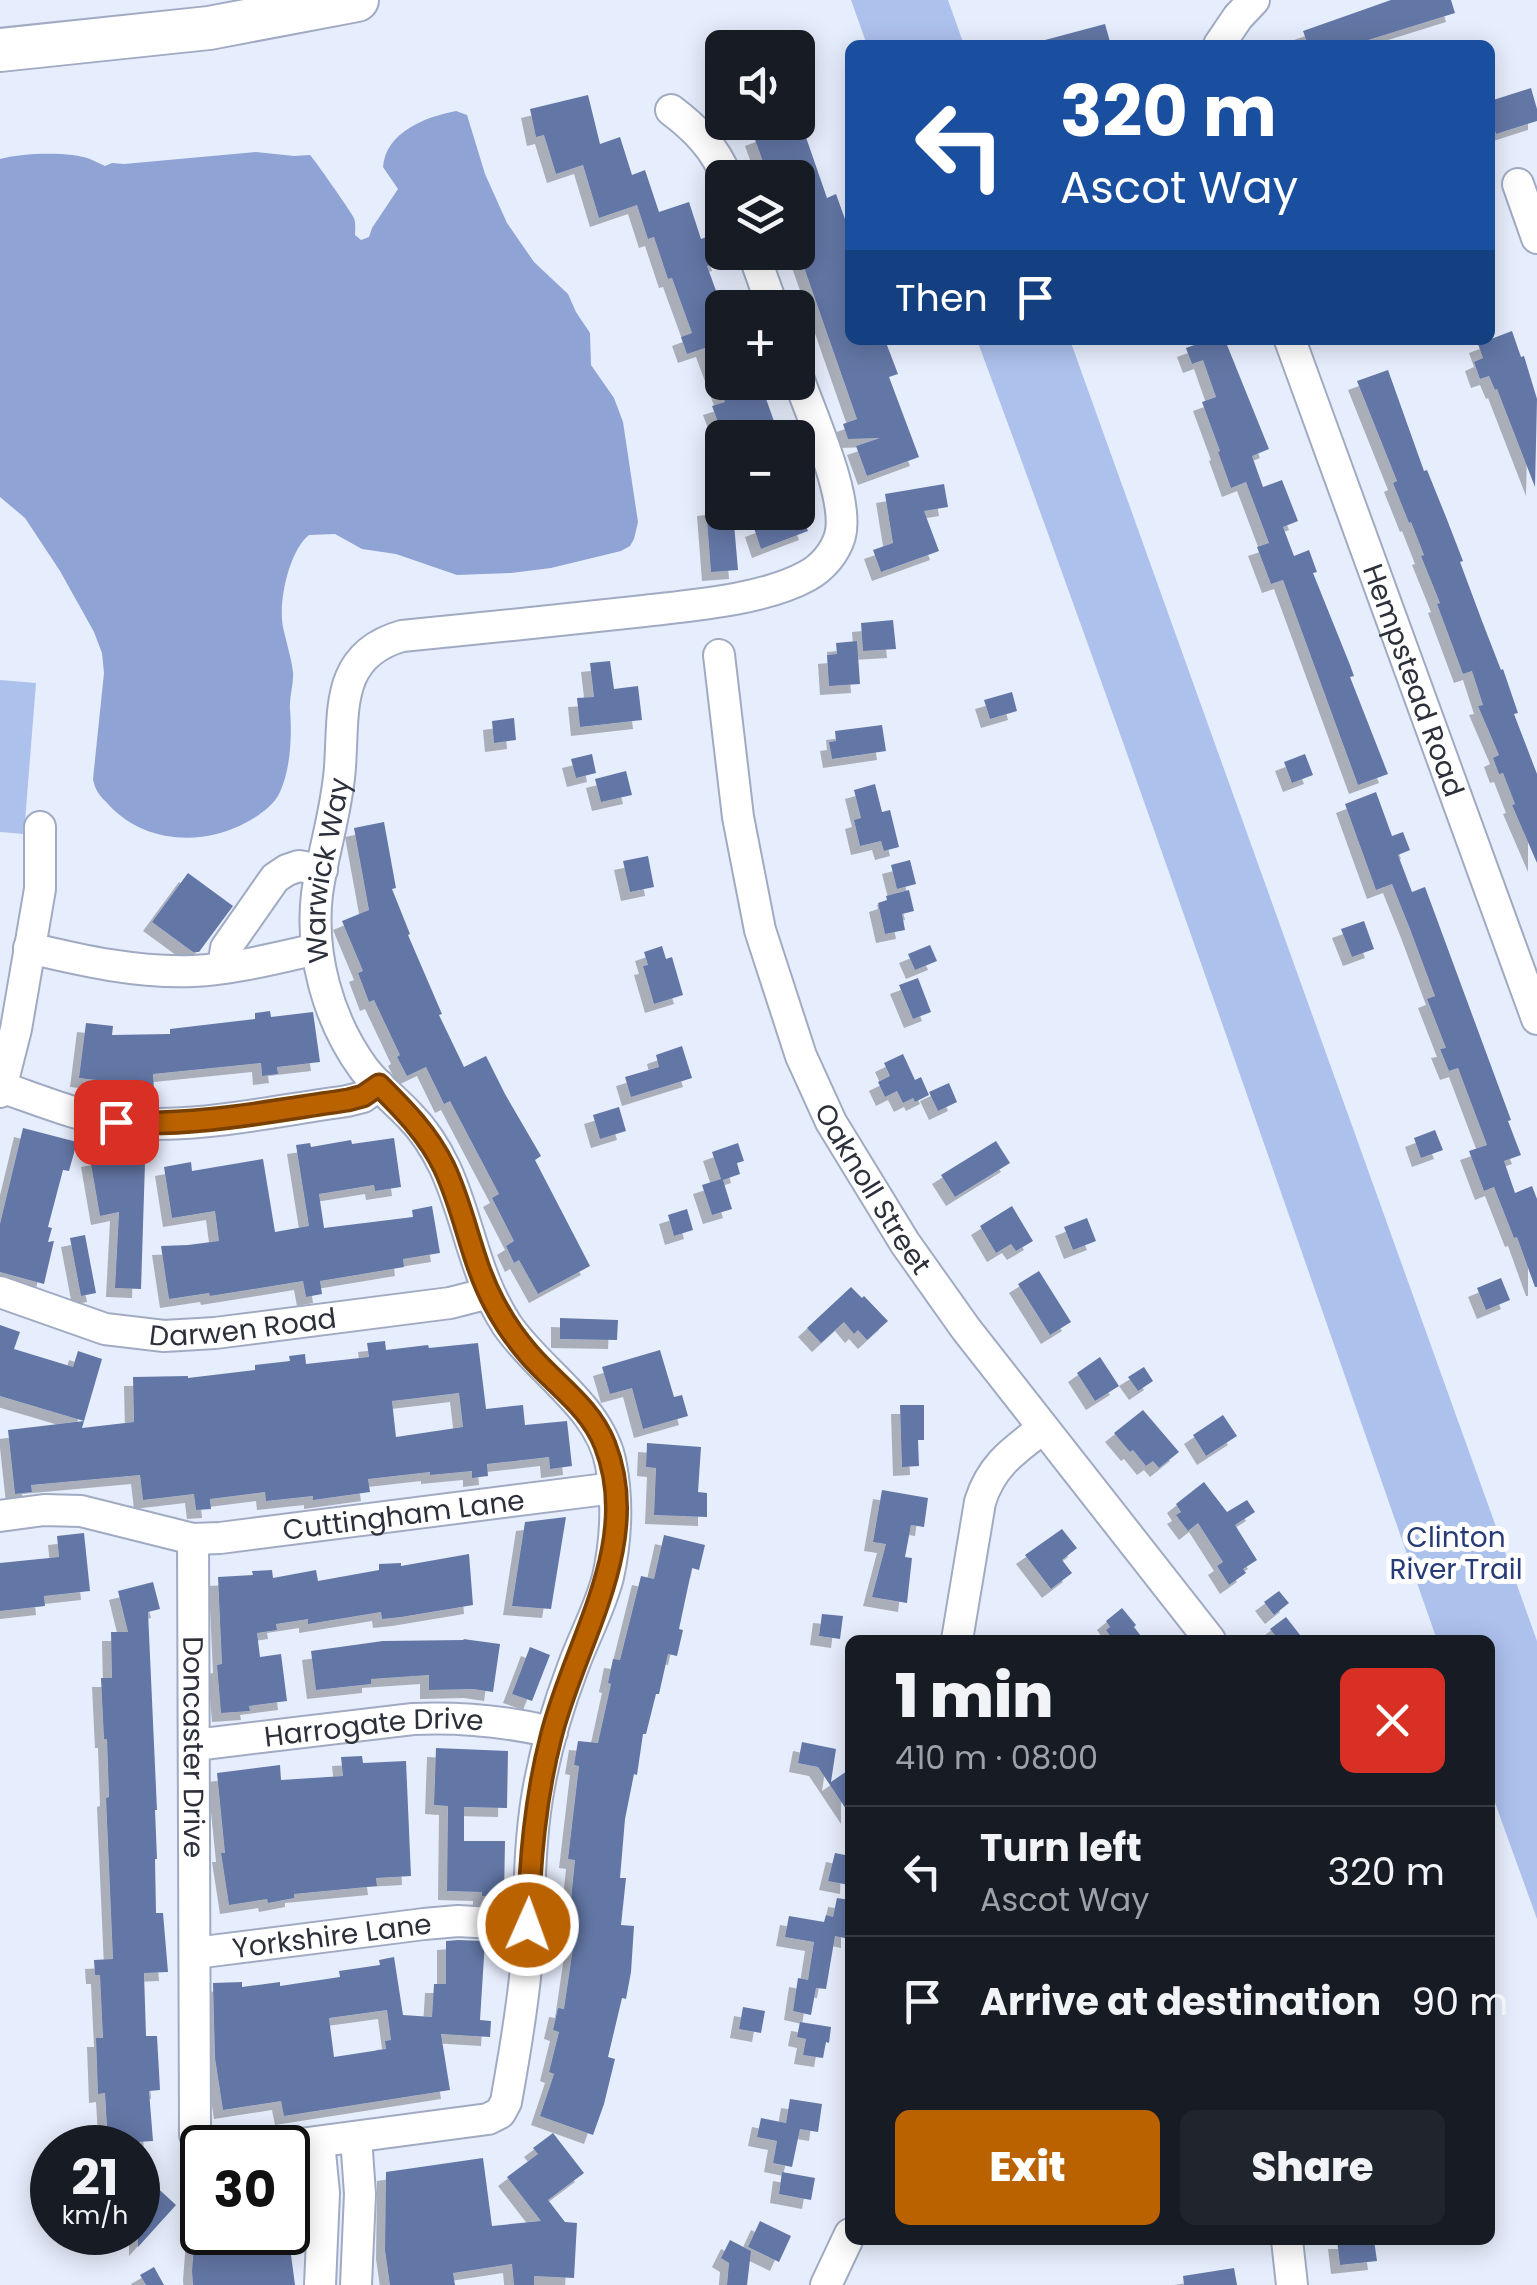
<!DOCTYPE html>
<html lang="en">
<head>
<meta charset="utf-8">
<style>
	body { margin:0; font-family:Poppins,sans-serif; background:#20242c; color:#f1f3f6; height:100vh; display:flex; flex-direction:column; font-size:38px; white-space:nowrap }
	* { box-sizing:border-box; margin:0 }
	p { font-size:32px; color:#9ea1a6 }
	.icon { flex:none; width:55px; height:55px; fill:none; stroke:currentColor; stroke-width:2; stroke-linecap:round; stroke-linejoin:round }
	.map { position:relative; flex:1; overflow:hidden }
	.drawer { position:absolute; left:845px; top:1635px; width:650px; height:610px; display:flex; flex-direction:column; background:#171b24; border-radius:15px; box-shadow:0 5px 25px #0003 }
	.drawer>* { flex:none }
	.guide { position:absolute; left:845px; top:40px; width:650px; height:305px; border-radius:15px; box-shadow:0 5px 25px #0003; background:#1a4fa0; color:#fff; overflow:hidden }
	.tools { position:absolute; left:705px; top:30px; display:grid; gap:20px }
	.tools a { display:grid; place-items:center; width:110px; height:110px; border-radius:15px; background:#171b24; box-shadow:0 5px 25px #0003; font-size:50px }
	.speed { position:absolute; left:30px; top:2125px; display:flex; gap:20px; font-size:50px; font-weight:700; text-align:center }
	.speed>* { display:grid; place-content:center; width:130px; height:130px; border-radius:50%; background:#171b24; box-shadow:0 5px 25px #0003; line-height:1 }
	.speed small { font-size:25px; font-weight:400 }
	.speed .limit { border:5px solid #111; border-radius:15px; background:#fff; color:#111 }
	.pin { position:absolute; display:grid; place-items:center; width:85px; height:85px; color:#fff; margin:-42px; border-radius:20px; box-shadow:0 5px 15px #0006 }
	.me { position:absolute; width:110px; margin:-55px; rotate:2deg; stroke-linejoin:round; filter:drop-shadow(0 0 8px #0008) }
	.turn { display:flex; align-items:center; gap:35px; height:210px; padding:0 50px; font-size:45px }
	.turn .icon { width:130px; height:130px; stroke-width:2.5 }
	.turn b { display:block; font-size:70px; line-height:85px }
	.then { display:flex; align-items:center; height:95px; padding:0 50px; background:#0003; gap:20px; font-size:38px }
	.round { display:grid; place-items:center; flex:none; width:105px; height:105px; border-radius:15px; background:#20242c }
	.overview { display:flex; align-items:center; justify-content:space-between; height:170px; padding:0 50px }
	h1 { font-size:60px; font-weight:800; line-height:75px }
	.cta { display:flex; gap:20px; margin-top:auto; padding:20px 50px }
	.cta a { flex:1; height:115px; border-radius:15px; background:#bb6200; color:#fff; font-size:40px; font-weight:800; line-height:115px; text-align:center }
	.cta a+a { background:#20242c; color:#f1f3f6 }
	ul { padding:0; list-style:none }
	li { display:flex; align-items:center; gap:30px; height:130px; padding:0 50px; border-top:2px solid #363941 }
	li div { flex:1 }
	li b { display:block; font-size:38px }
	li em { font-style:normal }
	.map>svg:first-child { display:block }
	.green { fill:#adc1ed }
	.water { fill:#8fa4d5 }
	.building { fill:#6477a6; fill-rule:evenodd; filter:url(#shadow) }
	.lines { fill:none; stroke-linecap:round; stroke-linejoin:round }
	.minor-casing { stroke:#a0abc3; stroke-width:34 }
	.highway-casing { stroke:#a0abc3; stroke-width:46 }
	.minor { stroke:#fff; stroke-width:30 }
	.highway { stroke:#fff; stroke-width:42 }
	.route-casing { stroke:#7a4000; stroke-width:25 }
	.route { stroke:#bb6200; stroke-width:18 }
	.labels { text-anchor:middle; dominant-baseline:central; stroke-width:10; stroke-linejoin:round; paint-order:stroke }
	.street-label { font-size:28px; fill:#2c303a; stroke:#fff }
	.park-label { font-size:28px; fill:#263b77; stroke:#fff }
</style>
</head>
<body>
<div class="map">
<svg width="1537" height="2285" viewBox="0 0 1537 2285">
	<defs>
		<filter id="shadow"><feDropShadow dx="-9" dy="9" stdDeviation="0" flood-color="#0004"/></filter>
	</defs>
	<rect width="100%" height="100%" fill="#e6edfc"/>
	<path class="green" d="M851 0H948L964 45H867Z
		M977 340H1070L1537 1641V1919L1490 1789V1640H1437C1285 1206 1137 771 977 340Z
		M0 680 36 683 24 834 0 832Z"/>
	<path class="water" d="M456 111 467 115 485 174 507 223 534 262 568 294 576 312 590 333 591 365 614 398 623 422 638 522 634 539 630 546 621 551 551 568 511 573 457 575 396 554 362 549 335 534 309 535C289 551 278 602 283 627 286 642 291 656 293 672 294 684 289 697 290 709 292 734 291 768 280 792 274 805 260 815 247 822 202 847 143 843 108 804 100 796 95 791 93 779L104 673 102 653 94 632 60 571 25 518 0 497V159C20 153 71 151 90 159 95 161 100 164 105 166L112 163 124 164 256 152 294 156 310 155C314 159 352 213 354 218 356 224 355 230 355 235L361 240 369 237 372 228 398 189 383 167C386 132 425 117 456 111Z"/>
	<path class="building" d="M1391 0H1451L1455 13 1352 45H1308L1303 31Z
		M1105 24 1111 45H1045V40Z
		M1531 88 1537 109V121L1496 134 1490 115V101Z
		M588 95 600 144 620 137 632 175 645 170 659 212 689 202 701 239 712 235 721 262 707 266 722 307V382H760L780 438H724L712 406 725 402 705 348 687 354 681 337 692 333 672 278 668 279 654 237 648 239 637 205 599 218 583 165 556 174 544 135 536 137 530 109Z
		M800 120 827 198 836 194 850 233V340H885L898 374 889 377 919 457 867 476 856 446 880 438 848 439 843 424 857 419 798 250V178H769L754 137Z
		M1512 331 1521 357 1524 356 1537 399 1535 487 1497 389 1495 390 1489 376 1480 379 1474 362 1483 358 1478 344Z
		M1195 340H1225L1269 449 1252 456 1263 487 1282 480 1298 521 1283 527 1294 556 1309 550 1317 572 1313 573 1350 665 1354 676 1350 677 1388 774 1358 785 1283 580 1271 584 1257 547 1269 543 1246 482 1231 488 1218 452 1220 451 1202 402 1216 397 1203 360 1192 364 1186 348 1197 344Z
		M1388 370 1424 471 1427 470 1446 517 1463 561 1460 562 1482 621 1501 670 1503 669 1518 713 1514 714 1537 774V863L1512 805 1515 804 1503 773 1499 774 1493 758 1499 755 1478 706 1483 705 1472 671 1463 674 1437 604 1440 603 1421 556 1424 555 1411 522 1409 523 1393 483 1397 481 1357 381Z
		M944 484 948 507 924 511 939 551 881 572 873 550 893 543 885 494Z
		M722 505V512H733L738 570 711 572 706 507Z
		M800 511 808 531 761 549 754 528Z
		M893 620 896 649 863 651 861 623Z
		M857 641 860 684 829 686 827 655 837 654 836 643Z
		M610 661 614 689 638 686 642 720 580 727 577 698 594 697 590 663Z
		M1012 692 1017 711 990 719 984 700Z
		M514 718 516 740 494 743 492 721Z
		M882 725 886 751 832 759 829 742 836 741 835 731Z
		M592 754 596 773 576 778 571 759Z
		M1305 754 1313 775 1292 783 1284 762Z
		M626 771 632 795 601 802 595 779Z
		M875 784 882 812 890 810 899 847 884 851 881 841 860 846 854 820 861 818 854 790Z
		M1376 792 1392 836 1403 832 1410 850 1398 855 1412 892 1425 887 1511 1120 1508 1121 1521 1155 1504 1161 1515 1193 1532 1186 1537 1199V1287H1535L1517 1237 1514 1238 1494 1187 1484 1191 1469 1151 1487 1145 1458 1068 1449 1071 1440 1049 1446 1048 1427 999 1435 996 1410 929 1392 884 1376 890 1345 804Z
		M384 822 396 888 392 889 410 934 408 935 442 1014 439 1015 464 1067 486 1056 505 1094 541 1156 535 1160 590 1266 538 1294 519 1260 514 1263 506 1246 514 1241 492 1198 499 1194 450 1101 444 1104 426 1067 407 1076 397 1057 400 1055 374 1000 369 1002 358 973 363 971 342 921 369 910 354 828Z
		M648 856 654 887 630 892 623 861Z
		M910 860 916 884 897 889 891 865Z
		M188 873 233 906 199 952H193L152 922Z
		M909 890 914 911 902 914 905 930 885 934 878 903 887 900 886 896Z
		M1364 921 1374 949 1352 957 1341 929Z
		M930 945 937 961 915 970 908 954Z
		M662 946 666 959 672 957 683 995 654 1004 643 966 648 965 644 952Z
		M918 978 931 1012 913 1019 899 985Z
		M270 1011 271 1017 313 1012 320 1062 277 1067 278 1074 262 1076 261 1063 153 1074 154 1090 131 1091V1084L79 1078 86 1023 113 1026 112 1035 170 1034V1029L255 1019V1013Z
		M682 1046 692 1078 631 1097 625 1077 659 1067 656 1055Z
		M903 1054 915 1080 921 1077 929 1095 915 1102 913 1098 903 1103 897 1091 885 1097 878 1082 890 1076 884 1063Z
		M949 1083 957 1102 938 1111 929 1092Z
		M619 1107 626 1131 600 1139 593 1115Z
		M23 1128 77 1142 69 1171 63 1170 48 1227 52 1228 48 1242 54 1241 44 1284 0 1272V1224Z
		M1435 1130 1443 1150 1421 1158 1414 1138Z
		M394 1138 401 1187 375 1191 374 1185 319 1194 324 1228 413 1217 412 1210 432 1206 440 1253 403 1259 404 1267 320 1281 322 1294 306 1297 303 1281 210 1296 209 1293 169 1299 161 1246 188 1245 219 1241 215 1211 172 1218 164 1167 191 1162 192 1171 263 1159 275 1232 309 1226 296 1145 310 1143 311 1147 351 1140 352 1144Z
		M996 1141 1010 1163 955 1197 941 1175Z
		M738 1143 744 1161 737 1163 740 1174 723 1180 732 1209 712 1215 702 1185 721 1179 712 1152Z
		M106 1155 107 1161 145 1163 141 1289 115 1288 119 1212 100 1216 90 1158Z
		M1012 1206 1033 1241 1016 1251 1011 1244 996 1253 980 1226Z
		M687 1209 693 1230 674 1236 668 1215Z
		M1087 1218 1096 1241 1073 1250 1064 1227Z
		M85 1235 96 1293 81 1296 70 1238Z
		M1039 1271 1071 1322 1050 1335 1018 1284Z
		M1501 1278 1510 1300 1486 1310 1477 1288Z
		M851 1287 862 1298 864 1296 888 1321 867 1340 858 1330 854 1334 844 1322 821 1343 807 1328Z
		M560 1318 618 1320 617 1340 560 1339Z
		M0 1325 20 1332 14 1349 73 1367 78 1351 102 1359 84 1421 0 1396Z
		M385 1341 386 1350 428 1345 429 1348 478 1343 486 1409 523 1405 525 1425 567 1421 572 1466 550 1469 549 1457 487 1464 488 1476 472 1478V1471L430 1475V1472L368 1479 370 1492 313 1500V1496L266 1501 265 1492 210 1499 211 1509 196 1510 194 1494 143 1500 140 1475 31 1485 32 1492 15 1494 8 1430 84 1421 82 1428 134 1422 133 1377 188 1376V1378L255 1370V1365L290 1361 289 1356 305 1354 306 1364 369 1357 367 1343ZM459 1393 463 1427 396 1437 392 1401Z
		M660 1350 674 1397 682 1395 688 1416 643 1429 632 1388 610 1394 602 1367Z
		M1100 1357 1119 1386 1095 1401 1077 1373Z
		M1144 1367 1153 1381 1138 1391 1128 1377Z
		M900 1405H924V1440H918L919 1466 902 1467Z
		M1143 1410 1179 1452 1159 1468 1153 1461 1146 1466 1133 1450 1130 1452 1114 1433Z
		M1223 1415 1237 1436 1206 1456 1193 1435Z
		M647 1443 701 1447 698 1492 707 1493V1517L654 1515 656 1468 646 1467Z
		M1204 1482 1227 1512 1247 1500 1255 1512 1235 1525 1257 1560 1243 1569 1246 1573 1229 1585 1217 1566 1223 1562 1198 1523 1188 1531 1176 1515 1181 1512 1176 1504Z
		M882 1490 928 1498 924 1527 911 1525 905 1557 912 1558 907 1603 872 1597 886 1544 873 1542Z
		M566 1517 551 1609 512 1606 525 1522Z
		M1062 1529 1077 1548 1062 1560 1072 1573 1051 1589 1025 1555Z
		M84 1533 90 1591 44 1596 45 1606 0 1611V1563L59 1557 57 1536Z
		M664 1535 705 1545 699 1570 692 1568 679 1629 683 1630 677 1656 668 1654 659 1694H656L646 1734H643L637 1775 634 1774 625 1819 620 1878H626L621 1925 634 1926 631 1972 626 1999 622 1998 608 2057 615 2059 604 2104 593 2135 540 2116 554 2074 549 2072 559 2032 553 2030 558 2008 564 2009 573 1948 564 1947 566 1920H569L575 1860 568 1859 579 1766 574 1765 578 1741 598 1743 611 1684 608 1683 613 1659 620 1660 641 1576 654 1579Z
		M469 1554 473 1605 401 1617 382 1619 381 1612 308 1624V1619L276 1624 277 1630 257 1633 260 1657 281 1654 287 1701 249 1706 250 1711 221 1713 217 1665 222 1664 218 1577 253 1575 252 1571 272 1570 273 1578 316 1570 318 1581 379 1570V1564L401 1563V1566Z
		M153 1582 160 1609 148 1612 157 1810H155L157 1859H155L156 1913H163L168 1972 144 1973 146 2036H157L160 2090 149 2091 153 2141 108 2144 105 2093 98 2094 96 2038H103L100 1975H95L94 1960 113 1959 106 1798 109 1797 107 1739H104L101 1678H112L111 1632H128L118 1591Z
		M1279 1591 1289 1603 1274 1615 1264 1602Z
		M1122 1608 1136 1625 1134 1627 1144 1640H1113L1106 1630 1110 1627 1106 1621Z
		M822 1614 843 1616 840 1639 819 1636Z
		M1286 1617 1304 1640H1279L1270 1629Z
		M463 1639 500 1644 493 1692 473 1689 429 1690V1675L371 1679V1684L316 1690 311 1651 383 1641 464 1640Z
		M530 1647 550 1655 532 1701 512 1694Z
		M802 1742 836 1749 831 1782 850 1769V1815L818 1767 798 1763Z
		M436 1748 508 1751 507 1808 464 1807V1841H505L504 1896H482V1892L447 1891 448 1806 434 1805Z
		M362 1756 363 1763 406 1761 411 1876 376 1878 377 1886 294 1894V1898L268 1903 267 1899 229 1905 221 1853H225L217 1773 280 1765 281 1780 343 1776 341 1757Z
		M835 1853 850 1856 849 1885 828 1881Z
		M837 1898 850 1900V1939L835 1936 826 1989 816 1988 811 2015 793 2011 798 1978 808 1980 814 1942 785 1937 789 1916 824 1922 826 1915 833 1917Z
		M458 1940 485 1941 480 2020 491 2021 490 2037 441 2034 450 2090 284 2116 281 2101 223 2110 215 2058 213 1983 242 1982V1987L280 1982V1986L340 1977 339 1971 380 1965 379 1960 394 1957 403 2015 432 2017 434 1984H446V1941ZM387 2010 391 2040 385 2041 386 2049 334 2057 329 2018Z
		M743 2007 765 2011 761 2033 739 2029Z
		M800 2022 831 2027 829 2043 826 2042 823 2058 803 2055 806 2039 797 2037Z
		M790 2099 822 2104 818 2132 800 2129 792 2167 773 2163 777 2141 757 2137 761 2118 786 2123Z
		M553 2133 584 2173 548 2200 565 2222 577 2223 574 2278 534 2276V2285H514L512 2264 453 2273 455 2285H390L385 2250 386 2172 483 2158 492 2226 541 2221 507 2177 538 2154 533 2148Z
		M138 2170 176 2205 138 2247Z
		M782 2172 815 2178 811 2200 779 2194Z
		M760 2221 791 2236 779 2262 748 2247Z
		M195 2232H288L295 2285H193L192 2271Z
		M730 2240 751 2251 747 2285H727L729 2263 721 2258Z
		M1337 2240H1374L1377 2261 1340 2265Z
		M154 2267 164 2285H146L140 2275Z
		M1234 2268 1237 2285H1184L1183 2276Z"/>
	<g class="lines">
		<defs>
			<g id="minor">
				<path d="M1219 45 1238 17 1254 0"/>
				<path d="M671 110C696 129 715 148 727 178"/>
				<path d="M1518 184 1537 238"/>
				<path d="M753 252 773 308"/>
				<path id="s1" d="M1290 340 1537 1019"/>
				<path id="s2" d="M719 655 738 817 760 930 801 1056 831 1122 905 1243 966 1329 1210 1640"/>
				<path d="M29 948C84 961 137 973 193 971 234 969 277 958 317 949"/>
				<path d="M223 968 226 948 275 878 287 870 299 866 322 870"/>
				<path d="M1 1087C39 1100 79 1117 119 1122 194 1130 273 1111 347 1101L363 1097 379 1085"/>
				<path d="M0 1092 16 1029 40 889V827"/>
				<path id="s3" d="M0 1292 105 1329 164 1336 215 1333 450 1303 489 1293"/>
				<path id="s4" d="M0 1516 44 1510 81 1511 193 1539 195 2135 202 2149"/>
				<path id="s5" d="M193 1539 220 1538 614 1488"/>
				<path d="M957 1640 980 1502C991 1466 1013 1451 1042 1429"/>
				<path id="s6" d="M195 1745 413 1719C461 1717 505 1721 552 1732"/>
				<path id="s7" d="M195 1953 424 1924 458 1921 528 1925"/>
				<path d="M356 2137 360 2194 356 2285"/>
				<path d="M319 2142 324 2193 320 2285"/>
				<path id="s8" d="M270 2148 488 2119 500 2113 506 2102C514 2057 522 2013 526 1967 530 1911 528 1854 537 1798 544 1754 557 1709 573 1667 584 1637 600 1608 608 1577 616 1540 618 1502 611 1465 601 1407 539 1372 507 1325 474 1275 469 1220 445 1168 436 1149 424 1130 409 1115 395 1100 377 1086 364 1069 328 1020 310 954 317 894 323 851 337 811 340 767 344 711 335 655 402 636 483 628 563 620 644 611 694 605 763 600 807 576 822 568 835 553 840 536 850 499 811 415 798 377"/>
				<path d="M1287 2240 1292 2285"/>
				<path d="M826 2285 850 2234"/>
			</g>
			<path id="highway" d="M0 50 209 28 357 0"/>
		</defs>
		<use href="#minor" class="minor-casing"/>
		<use href="#highway" class="highway-casing"/>
		<use href="#minor" class="minor"/>
		<use href="#highway" class="highway"/>
	</g>
	<g class="lines">
		<defs>
			<path id="route" d="M116 1122C194 1127 271 1111 348 1100L363 1096 379 1085C404 1110 428 1134 444 1167 465 1211 471 1260 494 1303 503 1320 515 1338 528 1353 554 1384 590 1406 605 1445 644 1544 574 1643 551 1737 535 1799 530 1861 528 1925"/>
		</defs>
		<use href="#route" class="route-casing"/>
		<use href="#route" class="route"/>
	</g>
	<g class="labels">
		<g class="street-label">
			<text stroke="none"><textPath href="#s1" startOffset="362">Hempstead Road</textPath></text>
			<text stroke="none"><textPath href="#s8" startOffset="1582">Warwick Way</textPath></text>
			<text stroke="none"><textPath href="#s2" startOffset="562">Oaknoll Street</textPath></text>
			<text stroke="none"><textPath href="#s3" startOffset="250">Darwen Road</textPath></text>
			<text stroke="none"><textPath href="#s5" startOffset="212">Cuttingham Lane</textPath></text>
			<text stroke="none"><textPath href="#s6" startOffset="180">Harrogate Drive</textPath></text>
			<text stroke="none"><textPath href="#s4" startOffset="405">Doncaster Drive</textPath></text>
			<text stroke="none"><textPath href="#s7" startOffset="138">Yorkshire Lane</textPath></text>
		</g>
		<g class="park-label">
			<text x="1456" y="1537">Clinton<tspan x="1456" dy="32">River Trail</tspan></text>
		</g>
	</g>
</svg>
<div class="tools">
<a><svg class="icon" aria-label="sound" viewBox="0 0 24 24"><path d="M4 9h4l5-4v14l-5-4H4zM17 9q2 3 0 6"/></svg></a>
<a><svg class="icon" aria-label="layers" viewBox="0 0 24 24"><path d="M12 4l9 5-9 5-9-5zM3 14l9 5 9-5"/></svg></a>
<a>+</a>
<a>−</a>
</div>
<div class="speed"><div>21<small>km/h</small></div><div class="limit">30</div></div>
<div class="pin" style="left:116px;top:1122px;background:#d93025"><svg class="icon" aria-label="arrive" viewBox="0 0 24 24"><path d="M6 21V4h12l-3 4 3 4H6"/></svg></div>
<svg class="me" style="left:528px;top:1925px" viewBox="-20 -20 40 40"><circle r="17" fill="#bb6200" stroke="#fff" stroke-width="3"/><path d="M0-11L8 9 0 5-8 9z" fill="#fff"/></svg>
<div class="guide">
<div class="turn"><svg class="icon" aria-label="left" viewBox="0 0 24 24"><path d="M17 20v-9H6M10 6l-5 5 5 5"/></svg><div><b>320 m</b>Ascot Way</div></div>
<div class="then">Then<svg class="icon" aria-label="arrive" viewBox="0 0 24 24"><path d="M6 21V4h12l-3 4 3 4H6"/></svg></div>
</div>
<section class="drawer">
<div class="overview"><div><h1>1 min</h1><p>410 m · 08:00</p></div><a class="round" style="background:#d93025;color:#fff"><svg class="icon" aria-label="close" viewBox="0 0 24 24"><path d="M6 6l12 12M18 6L6 18"/></svg></a></div>
<ul>
<li><svg class="icon" aria-label="left" viewBox="0 0 24 24"><path d="M17 20v-9H6M10 6l-5 5 5 5"/></svg><div><b>Turn left</b><p>Ascot Way</p></div><em>320 m</em></li>
<li><svg class="icon" aria-label="arrive" viewBox="0 0 24 24"><path d="M6 21V4h12l-3 4 3 4H6"/></svg><div><b>Arrive at destination</b></div><em>90 m</em></li>
</ul>
<div class="cta"><a>Exit</a><a>Share</a></div>
</section>
</div>
</body>
</html>
